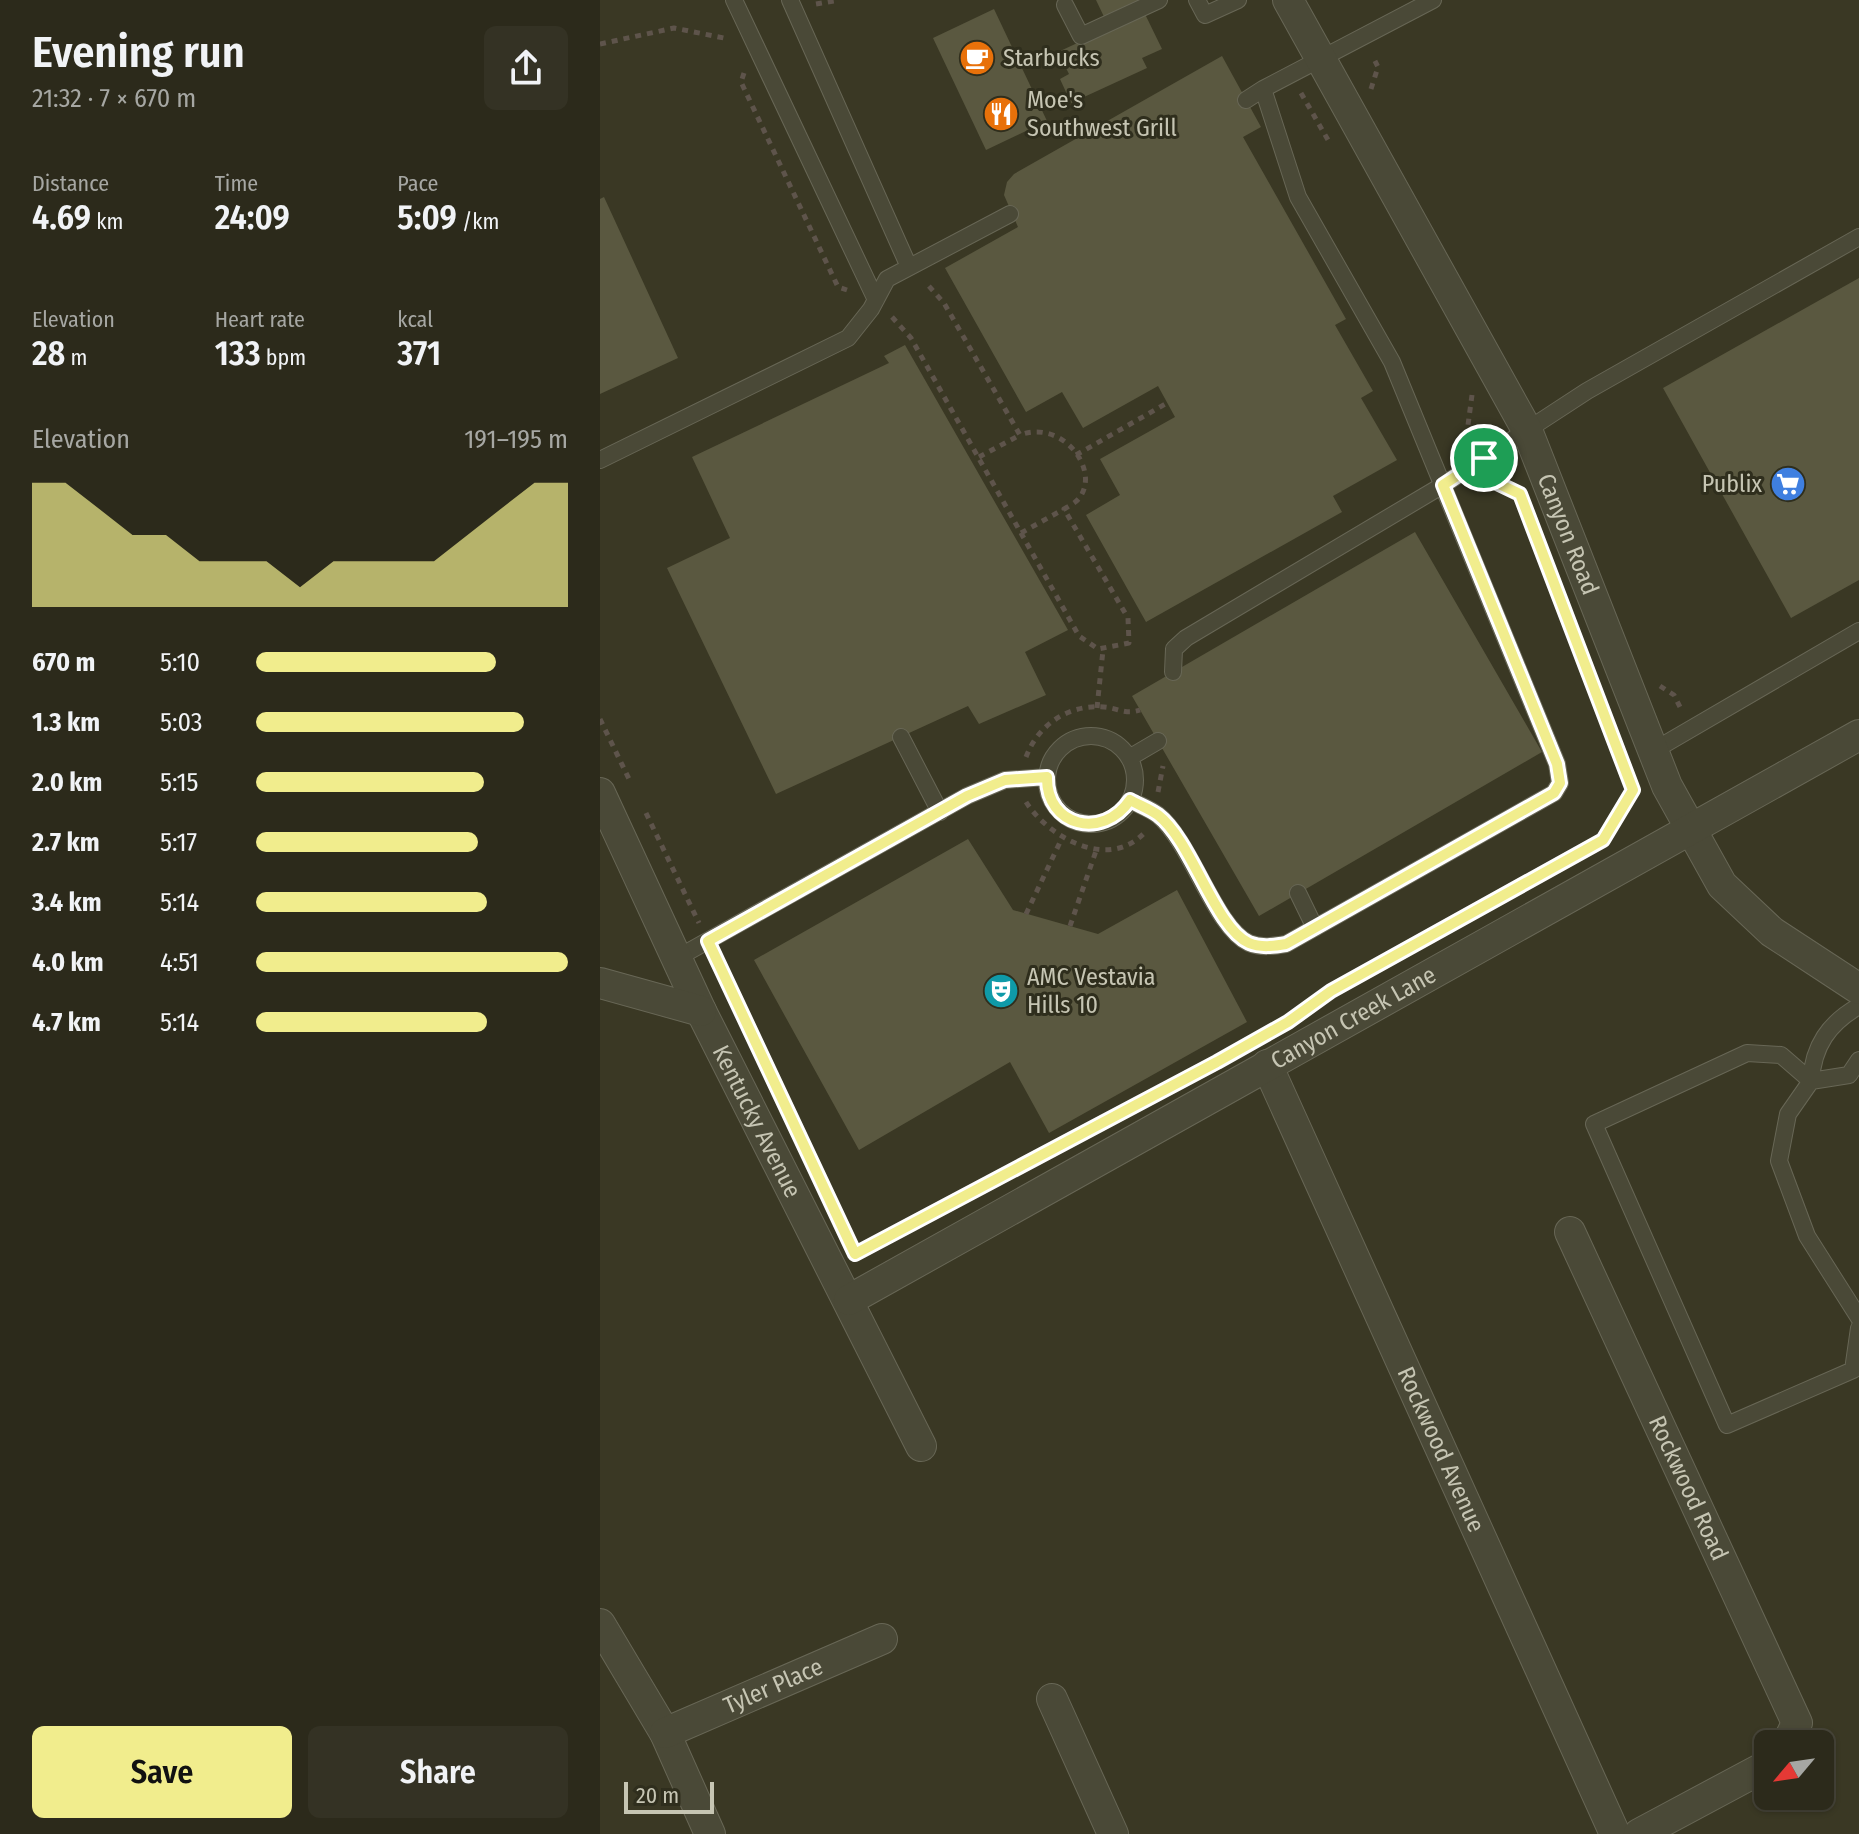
<!DOCTYPE html>
<html lang="en">
<head>
<meta charset="utf-8">
<style>
	body { margin:0; font-family:"Fira Sans Condensed",sans-serif; background:#343224; color:#f1f3f6; height:100vh; display:flex; flex-direction:column; font-size:30px; white-space:nowrap }
	* { box-sizing:border-box; margin:0 }
	p { font-size:26px; color:#a6a7a3 }
	.icon { flex:none; width:44px; height:44px; fill:none; stroke:currentColor; stroke-width:2; stroke-linecap:round; stroke-linejoin:round }
	.map { position:relative; flex:1; overflow:hidden }
	.details { display:flex; flex-direction:column; background:#2c2a1b; width:600px }
	.details>* { flex:none }
	.needle { width:52px; rotate:241deg }
	.buttons { position:absolute; left:1154px; top:1730px; display:grid; gap:16px }
	.buttons a { display:grid; place-items:center; width:80px; height:80px; border-radius:12px; background:#2c2a1b; box-shadow:0 2px 6px #0004,0 0 0 2px #48463a; font-size:40px }
	.scale { position:absolute; left:24px; bottom:20px; width:90px; box-sizing:border-box; padding-left:8px; border:4px solid #c6c5b3; border-top:0; font-size:22px; line-height:28px; white-space:nowrap; color:#c6c5b3; -webkit-text-stroke:6px #2f2e1d; paint-order:stroke }
	.pin { position:absolute; display:grid; place-items:center; width:68px; height:68px; color:#fff; margin:-34px; border:4px solid #fff; border-radius:50%; box-shadow:0 2px 8px #0007 }
	.round { display:grid; place-items:center; flex:none; width:84px; height:84px; border-radius:12px; background:#343224 }
	.overview { display:flex; align-items:center; justify-content:space-between; height:136px; padding:0 32px }
	h1 { font-size:44px; font-weight:600; line-height:60px }
	.stats { display:grid; grid-template-columns:repeat(3,1fr); gap:12px; height:136px; padding:8px 32px }
	.stats div { display:grid; align-content:center }
	.stats b { font-size:34px; font-weight:600 }
	.stats small { font-size:22px; font-weight:400 }
	.stats p { font-size:22px }
	.chart { height:224px; padding:16px 32px }
	.chart p { display:flex; justify-content:space-between }
	.chart svg { width:100%; height:144px; margin-top:8px; fill:#f1ed8d; opacity:.7 }
	.action { display:flex; gap:16px; margin-top:auto; padding:16px 32px }
	.action a { flex:1; height:92px; border-radius:12px; background:#f1ed8d; color:#111; font-size:32px; font-weight:600; line-height:92px; text-align:center }
	.action a+a { background:#343224; color:#f1f3f6 }
	ul { padding:0 32px; list-style:none; font-size:26px }
	li { display:grid; grid-template-columns:128px 96px 1fr; align-items:center; height:60px }
	li i { height:20px; border-radius:10px; background:#f1ed8d }
	main { display:flex; flex:1; min-height:0 }
	.map>svg:first-child { display:block }
	.building { fill:#5a5840 }
	.lines { fill:none; stroke-linecap:round; stroke-linejoin:round }
	.lane-casing { stroke:#686756; stroke-width:18 }
	.street-casing { stroke:#686756; stroke-width:32 }
	.path { stroke:#5e544b; stroke-width:5; stroke-dasharray:6 6; stroke-linecap:butt }
	.lane { stroke:#4a4937; stroke-width:16 }
	.street { stroke:#4a4937; stroke-width:30 }
	.route-casing { stroke:#fff; stroke-width:16 }
	.route { stroke:#f1ed8d; stroke-width:10 }
	.labels { text-anchor:middle; dominant-baseline:central; stroke-width:6; stroke-linejoin:round; paint-order:stroke }
	.poi-label { font-size:24px; fill:#c6c5b3; stroke:#2f2e1d; text-anchor:start }
	.street-label { font-size:24px; fill:#c6c5b3; stroke:#2f2e1d }
</style>
</head>
<body>
<main>
<section class="details">
<div class="overview"><div><h1>Evening run</h1><p>21:32 · 7 × 670 m</p></div><a class="round"><svg class="icon" aria-label="share" viewBox="0 0 24 24"><path d="M12 15V3M7 8l5-5 5 5M5 13v7h14v-7"/></svg></a></div>
<div class="stats">
<div><p>Distance</p><b>4.69<small> km</small></b></div>
<div><p>Time</p><b>24:09</b></div>
<div><p>Pace</p><b>5:09<small> /km</small></b></div>
</div>
<div class="stats">
<div><p>Elevation</p><b>28<small> m</small></b></div>
<div><p>Heart rate</p><b>133<small> bpm</small></b></div>
<div><p>kcal</p><b>371</b></div>
</div>
<div class="chart"><p><span>Elevation</span>191–195 m</p>
<svg viewBox="0 0 160 44" preserveAspectRatio="none"><path d="M0 44V6L10 6L20 14L30 22L40 22L50 30L60 30L70 30L80 38L90 30L100 30L110 30L120 30L130 22L140 14L150 6L160 6V44z"/></svg>
</div>
<ul>
<li><b>670 m</b>5:10<i style="width:77%"></i></li>
<li><b>1.3 km</b>5:03<i style="width:86%"></i></li>
<li><b>2.0 km</b>5:15<i style="width:73%"></i></li>
<li><b>2.7 km</b>5:17<i style="width:71%"></i></li>
<li><b>3.4 km</b>5:14<i style="width:74%"></i></li>
<li><b>4.0 km</b>4:51<i style="width:100%"></i></li>
<li><b>4.7 km</b>5:14<i style="width:74%"></i></li>
</ul>
<div class="action"><a>Save</a><a>Share</a></div>
</section>
<div class="map">
<svg width="1259" height="1834" viewBox="0 0 1259 1834">
	<rect width="100%" height="100%" fill="#3a3824"/>
	<!-- building -->
	<path class="building" d="M496,0H549L506,21Z
		M394,9L447,121L386,150L333,38Z
		M544,12L562,49L542,58L547,68L471,103L460,79L469,74L458,52Z
		M622,56L661,127L643,137L746,319L735,325L773,391L761,398L797,460L733,496L742,512L546,622L486,515L520,495L500,459L575,417L558,386L483,428L462,392L426,412L345,268L418,227L404,195L407,182L414,174Z
		M4,197L78,358L0,394V199Z
		M1259,278V580L1191,618L1063,388Z
		M305,345L468,630L425,652L446,695L379,724L368,706L176,794L67,568L130,538L92,457L289,363L284,356Z
		M815,532L942,752L659,916L532,696Z
		M368,839L413,910L498,934L577,890L647,1022L449,1133L410,1062L259,1150L154,960Z"/>
	<g class="lines">
		<defs>
			<path id="lane" d="M134,0L276,300
				M190,0L309,267
				M597,0L605,15L638,0
				M465,5L481,36L559,0
				M646,100L663,89
				M0,460L248,338L271,309L287,279L410,214
				M573,672L574,649L586,638L843,485L987,391L1259,237
				M447 780a44 44 0 1 1 88 0a44 44 0 1 1-88 0Z
				M301,737L340,812
				M1053,751L1259,631
				M529,758L558,741
				M530,800C539,805 550,809 558,815C591,842 615,928 649,943C661,948 674,946 686,944L954,793L960,783L957,764L792,362L698,197L663,89L833,0
				M698,893L715,928
				M77,958L367,796L405,780L447,777
				M1259,1006C1229,1023 1213,1046 1211,1081L1249,1075L1259,1060
				M1259,1318L1207,1236L1179,1161L1188,1114L1211,1081L1181,1055L1147,1053L994,1124L1127,1425L1253,1370L1259,1328"/>
			<g id="street">
				<path id="s1" d="M688,0L927,430L1067,786L1122,885L1172,932L1259,989"/>
				<path id="s2" d="M0,793L101,1011L321,1446"/>
				<path d="M0,983L101,1011"/>
				<path id="s3" d="M667,1065L1015,1834"/>
				<path id="s4" d="M970,1232L1197,1723L1187,1744"/>
				<path id="s5" d="M249,1300L1259,735"/>
				<path d="M0,1624L65,1733L110,1834"/>
				<path d="M452,1699L513,1834"/>
				<path id="s6" d="M65,1733L282,1639"/>
				<path d="M1039,1834L1168,1765"/>
			</g>
		</defs>
		<!-- lane casing -->
		<use href="#lane" class="lane-casing"/>
		<!-- street casing -->
		<use href="#street" class="street-casing"/>
		<!-- path -->
		<path class="path" d="M216,4L239,0
			M0,44L74,28L129,39
			M144,73L141,82L238,287L247,290
			M771,89L778,67L773,57
			M701,93L728,140
			M292,317L311,338L479,636L498,649L529,643L528,618L464,509C469,506 477,502 480,497C500,469 462,419 420,435L344,303L327,284
			M872,395L868,425L875,439
			M476,455L567,403
			M379,457L420,435
			M894,477L897,483L921,496
			M421,533L464,509
			M1060,686L1074,695L1082,711
			M497,708L503,650
			M0,719L29,779
			M426,757C438,725 468,704 504,707C518,708 525,715 540,710
			M558,792L563,766
			M426,802C449,838 510,872 546,831
			M46,813L99,923
			M426,914L462,838
			M470,926L497,848
			M117,961L163,1061
			M715,1002L1003,840L1033,790L1025,770
			M255,1253L416,1168"/>
		<!-- lane -->
		<use href="#lane" class="lane"/>
		<!-- street -->
		<use href="#street" class="street"/>
	</g>
	<g class="lines">
		<defs>
			<path id="route" d="M884,458L897,483L920,494L1033,790L1003,840L731,991L688,1022L617,1062L255,1254L108,941L367,796L405,780L447,777C446,827 503,840 530,800C539,805 550,809 558,815C592,841 615,928 649,943C661,948 674,946 686,944L954,793L960,783L957,764L843,485Z"/>
		</defs>
		<!-- route casing -->
		<use href="#route" class="route-casing"/>
		<!-- route -->
		<use href="#route" class="route"/>
	</g>
	<!-- icons -->
	<defs>
		<symbol id="cafe-disc" viewBox="-11 -11 22 22"><circle r="9.5" fill="#e8710a" stroke="#2f2e1d"/><path d="M-5.5-4.5H6V0H3Q3 3.5 0 3.5H-2.5Q-5.5 3.5-5.5 0ZM3-3.2v2h1.7v-2ZM-6 4.5H4V6H-6Z" fill="#fff"/></symbol>
		<symbol id="restaurant-disc" viewBox="-11 -11 22 22"><circle r="9.5" fill="#e8710a" stroke="#2f2e1d"/><path d="M-5-6h1v4h1v-4h1v4h1v-4h1v5L-1.5 .5V6h-2V.5L-5-1ZM5-6V6H3V1.5H1.5Q1.5-4 5-6Z" fill="#fff"/></symbol>
		<symbol id="supermarket-disc" viewBox="-11 -11 22 22"><circle r="9.5" fill="#3f7fe0" stroke="#2f2e1d"/><path d="M-6-5.5h2.5l.6 2H6L4.5 2H-2.5L-4.4-4H-6ZM-1.5 3.2a1.3 1.3 0 1 0 .1 0ZM3 3.2a1.3 1.3 0 1 0 .1 0Z" fill="#fff"/></symbol>
		<symbol id="theatre-disc" viewBox="-11 -11 22 22"><circle r="9.5" fill="#0f9aa8" stroke="#2f2e1d"/><path d="M-5-5.5Q0-4 5-5.5V0Q5 5 0 6Q-5 5-5 0ZM-3.3-2.5H-1v1.5H-3.3ZM1-2.5H3.3v1.5H1ZM-2.8 1Q0 5.5 2.8 1Z" fill="#fff"/></symbol>
	</defs>
	<g fill-rule="evenodd">
		<use href="#cafe-disc" x="357" y="38" width="40" height="40"/>
		<use href="#restaurant-disc" x="381" y="94" width="40" height="40"/>
		<use href="#supermarket-disc" x="1168" y="464" width="40" height="40"/>
		<use href="#theatre-disc" x="381" y="971" width="40" height="40"/>
	</g>
	<g class="labels">
		<!-- poi labels -->
		<g class="poi-label">
			<text x="403" y="58">Starbucks</text>
			<text x="427" y="100">Moe's<tspan x="427" dy="28">Southwest Grill</tspan></text>
			<text x="1162" y="484" text-anchor="end">Publix</text>
			<text x="427" y="977">AMC Vestavia<tspan x="427" dy="28">Hills 10</tspan></text>
		</g>
		<!-- street labels -->
		<g class="street-label">
			<text stroke="none"><textPath href="#s1" startOffset="604">Canyon Road</textPath></text>
			<text stroke="none"><textPath href="#s5" startOffset="578">Canyon Creek Lane</textPath></text>
			<text stroke="none"><textPath href="#s2" startOffset="364">Kentucky Avenue</textPath></text>
			<text stroke="none"><textPath href="#s3" startOffset="422">Rockwood Avenue</textPath></text>
			<text stroke="none"><textPath href="#s4" startOffset="282">Rockwood Road</textPath></text>
			<text stroke="none"><textPath href="#s6" startOffset="118">Tyler Place</textPath></text>
		</g>
	</g>
</svg>
<div class="buttons">
<a><svg class="needle" viewBox="-14 -14 28 28"><path d="M0-13l5 13h-10z" fill="#e53935"/><path d="M0 13l5-13h-10z" fill="#a6a7a3"/></svg></a>
</div>
<div class="scale">20 m</div>
<div class="pin" style="left:884px;top:458px;background:#1e9e55"><svg class="icon" aria-label="arrive" viewBox="0 0 24 24"><path d="M6 21V4h12l-3 4 3 4H6"/></svg></div>
</div>
</main>
</body>
</html>
